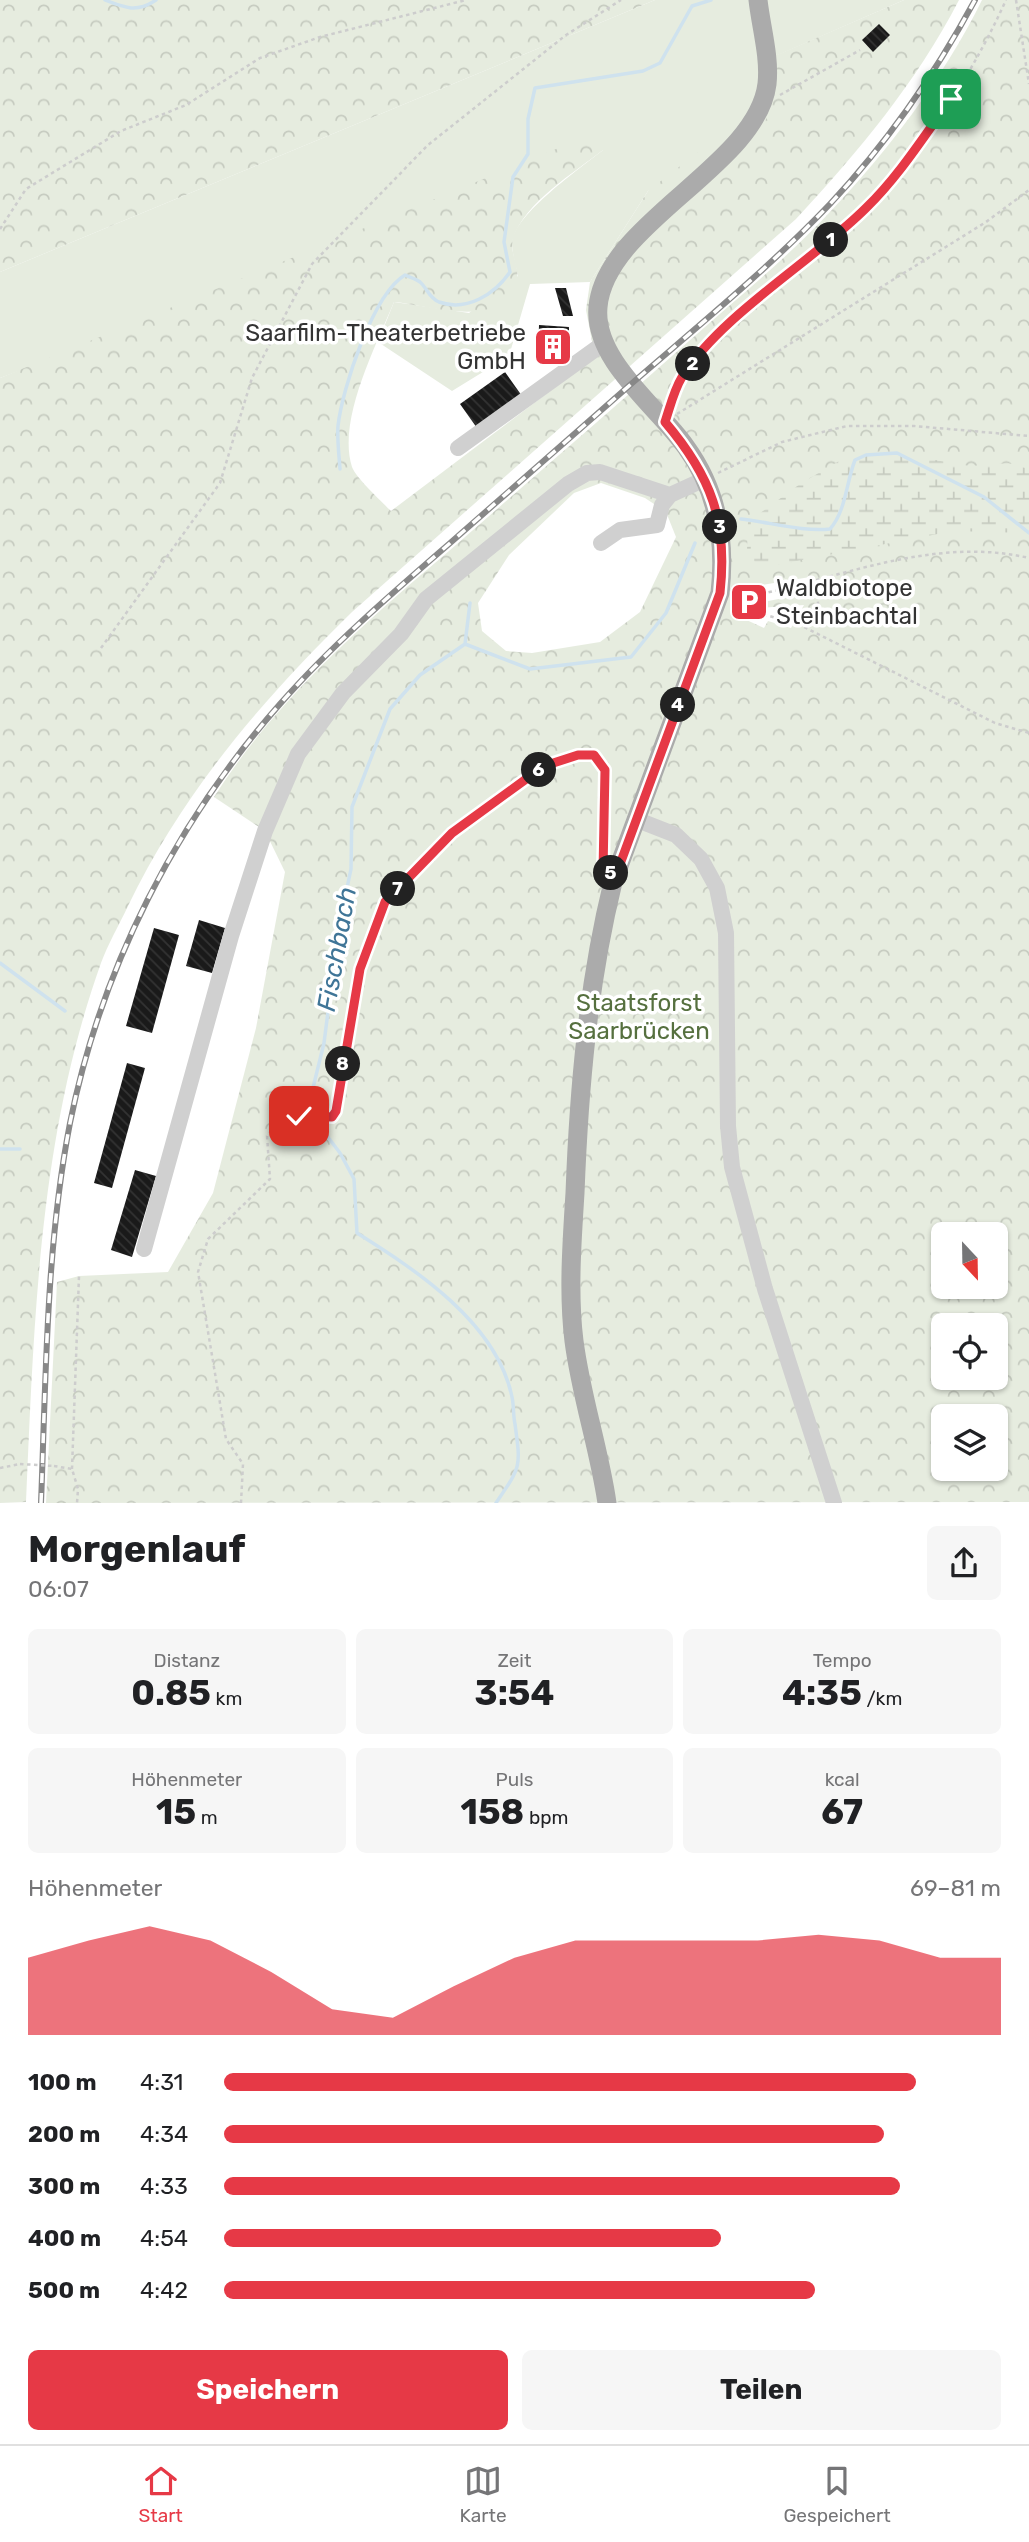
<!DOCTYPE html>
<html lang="de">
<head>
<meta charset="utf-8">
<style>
	body { margin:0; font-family:Rubik,sans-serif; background:#f6f6f6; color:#202124; height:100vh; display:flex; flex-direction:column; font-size:26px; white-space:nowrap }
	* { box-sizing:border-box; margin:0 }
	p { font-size:23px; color:#757577 }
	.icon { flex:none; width:38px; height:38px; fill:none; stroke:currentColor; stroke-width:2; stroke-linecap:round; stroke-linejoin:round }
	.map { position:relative; height:1503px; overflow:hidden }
	.sheet { display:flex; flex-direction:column; background:#fff; flex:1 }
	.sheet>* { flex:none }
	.needle { width:46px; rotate:158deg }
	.tools { position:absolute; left:931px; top:1222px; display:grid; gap:14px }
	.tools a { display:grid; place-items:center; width:77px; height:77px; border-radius:10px; background:#fff; box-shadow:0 2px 5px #0004; font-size:35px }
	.pin { position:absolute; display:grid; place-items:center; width:60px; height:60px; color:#fff; margin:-30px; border-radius:14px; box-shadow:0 4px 10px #0006 }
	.km { position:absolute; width:35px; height:35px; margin:-18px; border-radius:50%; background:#222; color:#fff; font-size:19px; line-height:35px; text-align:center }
	.round { display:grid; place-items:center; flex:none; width:74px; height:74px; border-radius:10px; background:#f6f6f6 }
	.summary { display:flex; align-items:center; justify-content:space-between; height:119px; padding:0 28px }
	h1 { font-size:38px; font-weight:700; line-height:52px }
	.metrics { display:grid; grid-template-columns:repeat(3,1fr); gap:10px; height:119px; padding:7px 28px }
	.metrics div { display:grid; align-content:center; border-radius:10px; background:#f6f6f6; text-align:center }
	.metrics b { font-size:35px; font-weight:700 }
	.metrics small { font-size:19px; font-weight:400 }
	.metrics p { font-size:19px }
	.chart { height:196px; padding:14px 28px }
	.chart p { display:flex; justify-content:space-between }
	.chart svg { width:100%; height:126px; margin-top:7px; fill:#e63946; opacity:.7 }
	.primary-button { display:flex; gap:14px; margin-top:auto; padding:14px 28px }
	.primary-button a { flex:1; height:80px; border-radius:10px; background:#e63946; color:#fff; font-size:28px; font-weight:700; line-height:80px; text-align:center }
	.primary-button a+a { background:#f6f6f6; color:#202124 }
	ul { padding:0 28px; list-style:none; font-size:23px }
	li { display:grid; grid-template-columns:112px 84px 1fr; align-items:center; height:52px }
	li i { height:18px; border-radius:9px; background:#e63946 }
	.menu { display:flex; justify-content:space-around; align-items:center; height:98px; border-top:2px solid #e0e0e0; background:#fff; font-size:19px; color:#757577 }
	.menu a { display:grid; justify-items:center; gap:4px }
	.menu .active { color:#e63946 }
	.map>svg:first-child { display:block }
	.grass { fill:#e6ecdf }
	.forest { fill:url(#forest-crowns); fill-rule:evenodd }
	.wetland { fill:url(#wetland-marsh) }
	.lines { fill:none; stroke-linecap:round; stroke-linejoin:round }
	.stream { stroke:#cfe2ee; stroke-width:3.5 }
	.building { fill:url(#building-back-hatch) }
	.path { stroke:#cdcdcd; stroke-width:2.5; stroke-dasharray:3.5 3.5; stroke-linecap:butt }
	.minor { stroke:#d0d0d0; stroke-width:16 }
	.major { stroke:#ababab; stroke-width:19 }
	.rail-casing { stroke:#888; stroke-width:6 }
	.rail { stroke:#fff; stroke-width:3.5; stroke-dasharray:10; stroke-linecap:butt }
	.path-bridge { stroke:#cdcdcd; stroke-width:2.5; stroke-dasharray:3.5 3.5; stroke-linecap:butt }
	.route-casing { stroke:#fff; stroke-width:14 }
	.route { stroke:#e63946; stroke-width:9 }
	.labels { text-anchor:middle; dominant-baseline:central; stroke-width:7; stroke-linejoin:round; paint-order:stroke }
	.poi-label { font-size:24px; fill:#333; stroke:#fff; text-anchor:end }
	.park-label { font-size:24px; fill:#56703f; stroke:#fff }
	.water-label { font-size:26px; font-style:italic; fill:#3f7597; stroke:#fff }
</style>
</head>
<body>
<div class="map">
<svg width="1029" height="1503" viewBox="0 0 1029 1503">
	<defs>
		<pattern id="forest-crowns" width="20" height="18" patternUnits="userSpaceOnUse" patternTransform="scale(1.75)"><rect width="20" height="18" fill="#e6ecdf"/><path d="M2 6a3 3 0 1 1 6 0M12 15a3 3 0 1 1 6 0" fill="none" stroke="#c6cbc0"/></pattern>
		<pattern id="wetland-marsh" width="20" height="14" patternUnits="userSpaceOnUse" patternTransform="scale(1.75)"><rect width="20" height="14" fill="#e6ecdf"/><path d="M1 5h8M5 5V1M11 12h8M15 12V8" fill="none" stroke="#c6cbc0"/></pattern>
		<pattern id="building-back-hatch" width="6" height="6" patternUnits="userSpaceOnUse" patternTransform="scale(1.75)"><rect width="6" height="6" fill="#1a1a1a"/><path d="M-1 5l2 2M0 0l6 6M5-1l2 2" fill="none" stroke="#333"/></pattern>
	</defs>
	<rect width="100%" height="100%" fill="#fff"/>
	<!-- grass -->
	<path class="grass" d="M655,0H904L778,55L776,100L759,134L730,161L648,191L590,282L530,284L509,356L452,391L378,342L394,302L469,313L518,276C516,266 512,253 512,243C513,215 582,167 603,150L0,378V272Z"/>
	<!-- forest -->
	<path class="forest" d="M0,0H655L0,272Z
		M904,0H959C916,83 859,151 796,219L352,612C262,700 183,792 128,906C119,925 108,944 101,963C39,1136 34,1321 26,1502L0,1503V378L595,133L603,150C575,172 524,203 513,239C509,251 520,267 517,280C504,332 429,305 394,302C376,346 337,420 352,467C356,478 381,501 391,511L595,357L586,310L590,282L648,191L702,149L730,161C772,121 775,112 777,55Z
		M982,0H1029V1502L46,1503L57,1282L79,1276L168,1272L213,1193L256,1028L285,872L265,831L214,797C275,701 363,624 449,551C529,481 609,412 689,341C736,299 786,259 829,213C888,151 944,77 982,0ZM601,483L645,498L666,512L676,537L640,612L600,642L532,653L506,651L482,631L478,603L509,555L574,493ZM810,577L814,592L753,604L759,608L804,605L791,628L768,621L764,628L740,617L734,609L738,589ZM943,1234H996V1286H943ZM943,1325H996V1377H943ZM943,1416H996V1468H943Z"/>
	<!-- wetland -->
	<path class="wetland" d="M882,451L970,466L1008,463L1029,469V533L953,531L776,565L756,564L747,550L748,522L800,484L839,461Z"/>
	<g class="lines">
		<!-- stream -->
		<path class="stream" d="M105,0C125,8 137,13 156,0
			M340,469C339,455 337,439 338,426C342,389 373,294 405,275C409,277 416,279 420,282C427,288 429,298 439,302C467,312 495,294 510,272L504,242L513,177L528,154V119L535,88L643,71L660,63L692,6L711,0
			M741,519C769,522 803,532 830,529C846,511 846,483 855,460L866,455L897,453L984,497L1029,533
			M470,603L465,644L420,675L390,709L352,807L351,869L339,926L324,1043L311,1096L321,1128L340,1153L354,1179L357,1233C416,1270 497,1323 512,1397C514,1406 513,1415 515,1424C521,1468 521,1466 496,1503
			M465,644L530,669L631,657L666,613L695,543
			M0,963L65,1011
			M0,1149H20"/>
	</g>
	<!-- building -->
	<path class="building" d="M879,24L890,35L873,52L862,40Z
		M555,288H566L573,316H563Z
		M539,325L569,327V353L538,355Z
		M505,372L522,396L477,428L460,404Z
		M199,920L225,928L212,973L186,966Z
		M154,928L179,935L152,1033L126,1026Z
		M127,1063L145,1068L112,1188L94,1183Z
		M135,1170L156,1176L132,1257L111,1250Z"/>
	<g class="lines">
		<!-- path -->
		<path class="path" d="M1016,0L1029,84
			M780,95L860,50
			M0,229L26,189L121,131L186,105L260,58L320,37L466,0
			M671,405C700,321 808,270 868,207C924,148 972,75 1006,0
			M677,414L986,222L1029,190
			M718,473L782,442L847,426H914L1029,436
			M734,595L752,596C843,577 935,536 1029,558
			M732,600L748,610L798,624L818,604L817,581
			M798,624L995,723L1029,733
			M101,648L220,483L252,378L312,264L428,145L566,35L621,0
			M54,1466L72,1469L78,1489L77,1503
			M0,1468L20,1464
			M72,1469L79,1276
			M241,1503L243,1464L226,1439L198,1272L208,1239L270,1179L267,1136C287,1111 302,1116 332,1117L336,1111L360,969L385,902L452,833L544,766L578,755H594L605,770L603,863"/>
		<!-- minor -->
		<path class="minor" d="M458,448L604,343
			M601,543L620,530L657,525L662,505L670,495
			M635,819L676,835L701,859L717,888L726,933L728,1126L732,1167L765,1289L834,1503
			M144,1249L231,936L265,831L298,754L343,693L401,634L426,599L568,484L587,473L600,472L670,495L705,479"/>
		<!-- major -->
		<path class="major" d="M607,1503C599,1448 581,1396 574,1341C568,1293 572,1241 575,1193C579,1088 588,984 613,882L720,593C726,540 718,491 686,447C658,407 593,360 598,307C605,223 757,166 767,84C770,57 761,27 758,0"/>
		<defs>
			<path id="rail" d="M41,1503C46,1376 46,1247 70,1123C101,968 176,822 280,704C331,646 390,595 449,544C509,491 570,438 630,385C698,326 768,269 830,204C887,143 935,74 975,0"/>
		</defs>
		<!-- rail casing -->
		<use href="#rail" class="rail-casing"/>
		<!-- rail -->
		<use href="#rail" class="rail"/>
		<!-- path-bridge -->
		<path class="path-bridge" d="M20,1464L54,1466"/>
	</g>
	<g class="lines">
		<defs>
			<path id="route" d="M299,1116L332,1117L336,1111L360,969L385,902L452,833L544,766L578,755H594L605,770L603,871L616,875L720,593C728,521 711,476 665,422C670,407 674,390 682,377C722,314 812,262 866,208C899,176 924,136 951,99"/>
		</defs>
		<!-- route casing -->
		<use href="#route" class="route-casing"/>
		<!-- route -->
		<use href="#route" class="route"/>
	</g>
	<!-- icons -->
	<defs>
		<symbol id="building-square" viewBox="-11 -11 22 22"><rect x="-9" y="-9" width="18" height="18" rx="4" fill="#e63946" stroke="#fff"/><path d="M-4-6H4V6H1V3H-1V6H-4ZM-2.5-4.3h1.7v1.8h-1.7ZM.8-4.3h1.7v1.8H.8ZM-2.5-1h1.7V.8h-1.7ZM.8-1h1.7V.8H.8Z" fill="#fff"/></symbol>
		<symbol id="parking-square" viewBox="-11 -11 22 22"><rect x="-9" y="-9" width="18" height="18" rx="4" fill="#e63946" stroke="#fff"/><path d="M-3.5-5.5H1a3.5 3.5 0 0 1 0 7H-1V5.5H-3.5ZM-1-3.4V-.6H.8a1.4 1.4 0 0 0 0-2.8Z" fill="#fff"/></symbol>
	</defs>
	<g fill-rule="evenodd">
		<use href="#building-square" x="531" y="325" width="44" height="44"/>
		<use href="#parking-square" x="727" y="580" width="44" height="44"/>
	</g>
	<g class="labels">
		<!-- poi labels -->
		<g class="poi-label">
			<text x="526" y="333">Saarfilm-Theaterbetriebe<tspan x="526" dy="28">GmbH</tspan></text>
			<text x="776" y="588" text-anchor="start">Waldbiotope<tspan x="776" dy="28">Steinbachtal</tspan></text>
		</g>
		<!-- park labels -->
		<g class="park-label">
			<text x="639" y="1003">Staatsforst<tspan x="639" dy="28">Saarbrücken</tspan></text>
		</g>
		<!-- water labels -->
		<g class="water-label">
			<text transform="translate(337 949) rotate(-80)">Fischbach</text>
		</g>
	</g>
</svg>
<div class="tools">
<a><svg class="needle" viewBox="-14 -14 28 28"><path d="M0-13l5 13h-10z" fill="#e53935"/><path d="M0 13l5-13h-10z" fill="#757577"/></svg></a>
<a><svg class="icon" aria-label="locate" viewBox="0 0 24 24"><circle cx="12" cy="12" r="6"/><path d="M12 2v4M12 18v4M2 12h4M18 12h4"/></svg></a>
<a><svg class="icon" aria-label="layers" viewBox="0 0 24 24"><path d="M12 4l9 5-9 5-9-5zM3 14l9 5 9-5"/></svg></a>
</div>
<div class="pin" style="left:951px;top:99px;background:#1e9e55"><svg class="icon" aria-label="arrive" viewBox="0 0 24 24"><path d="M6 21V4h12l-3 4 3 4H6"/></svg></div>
<div class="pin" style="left:299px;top:1116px;background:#d93025"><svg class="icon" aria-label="check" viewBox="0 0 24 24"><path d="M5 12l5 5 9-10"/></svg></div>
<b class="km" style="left:831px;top:240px">1</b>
<b class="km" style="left:693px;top:364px">2</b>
<b class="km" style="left:720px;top:527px">3</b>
<b class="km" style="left:678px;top:705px">4</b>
<b class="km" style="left:611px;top:873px">5</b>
<b class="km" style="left:539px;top:770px">6</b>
<b class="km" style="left:398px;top:889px">7</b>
<b class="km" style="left:343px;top:1064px">8</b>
</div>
<section class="sheet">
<div class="summary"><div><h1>Morgenlauf</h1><p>06:07</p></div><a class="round"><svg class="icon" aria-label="share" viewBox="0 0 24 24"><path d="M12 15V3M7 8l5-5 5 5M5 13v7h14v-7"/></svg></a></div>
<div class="metrics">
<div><p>Distanz</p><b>0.85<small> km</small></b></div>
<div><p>Zeit</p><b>3:54</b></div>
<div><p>Tempo</p><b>4:35<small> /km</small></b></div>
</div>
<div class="metrics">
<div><p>Höhenmeter</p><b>15<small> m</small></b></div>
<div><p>Puls</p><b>158<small> bpm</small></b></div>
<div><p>kcal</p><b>67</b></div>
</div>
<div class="chart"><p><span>Höhenmeter</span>69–81 m</p>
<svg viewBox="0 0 160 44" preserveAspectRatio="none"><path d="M0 44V17L10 11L20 6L30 11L40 22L50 35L60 38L70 27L80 17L90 11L100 11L110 11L120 11L130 9L140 11L150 17L160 17V44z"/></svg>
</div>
<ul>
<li><b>100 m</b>4:31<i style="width:89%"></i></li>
<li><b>200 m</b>4:34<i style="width:85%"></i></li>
<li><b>300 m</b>4:33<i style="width:87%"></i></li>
<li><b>400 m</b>4:54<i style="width:64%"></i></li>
<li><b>500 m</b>4:42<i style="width:76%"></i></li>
</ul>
<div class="primary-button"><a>Speichern</a><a>Teilen</a></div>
</section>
<nav class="menu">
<a class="active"><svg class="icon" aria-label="home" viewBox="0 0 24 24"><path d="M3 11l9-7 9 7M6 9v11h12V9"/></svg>Start</a>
<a><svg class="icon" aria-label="map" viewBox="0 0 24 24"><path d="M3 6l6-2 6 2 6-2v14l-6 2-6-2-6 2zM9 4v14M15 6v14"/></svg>Karte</a>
<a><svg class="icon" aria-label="saved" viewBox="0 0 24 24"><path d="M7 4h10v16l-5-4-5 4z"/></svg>Gespeichert</a>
</nav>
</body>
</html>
